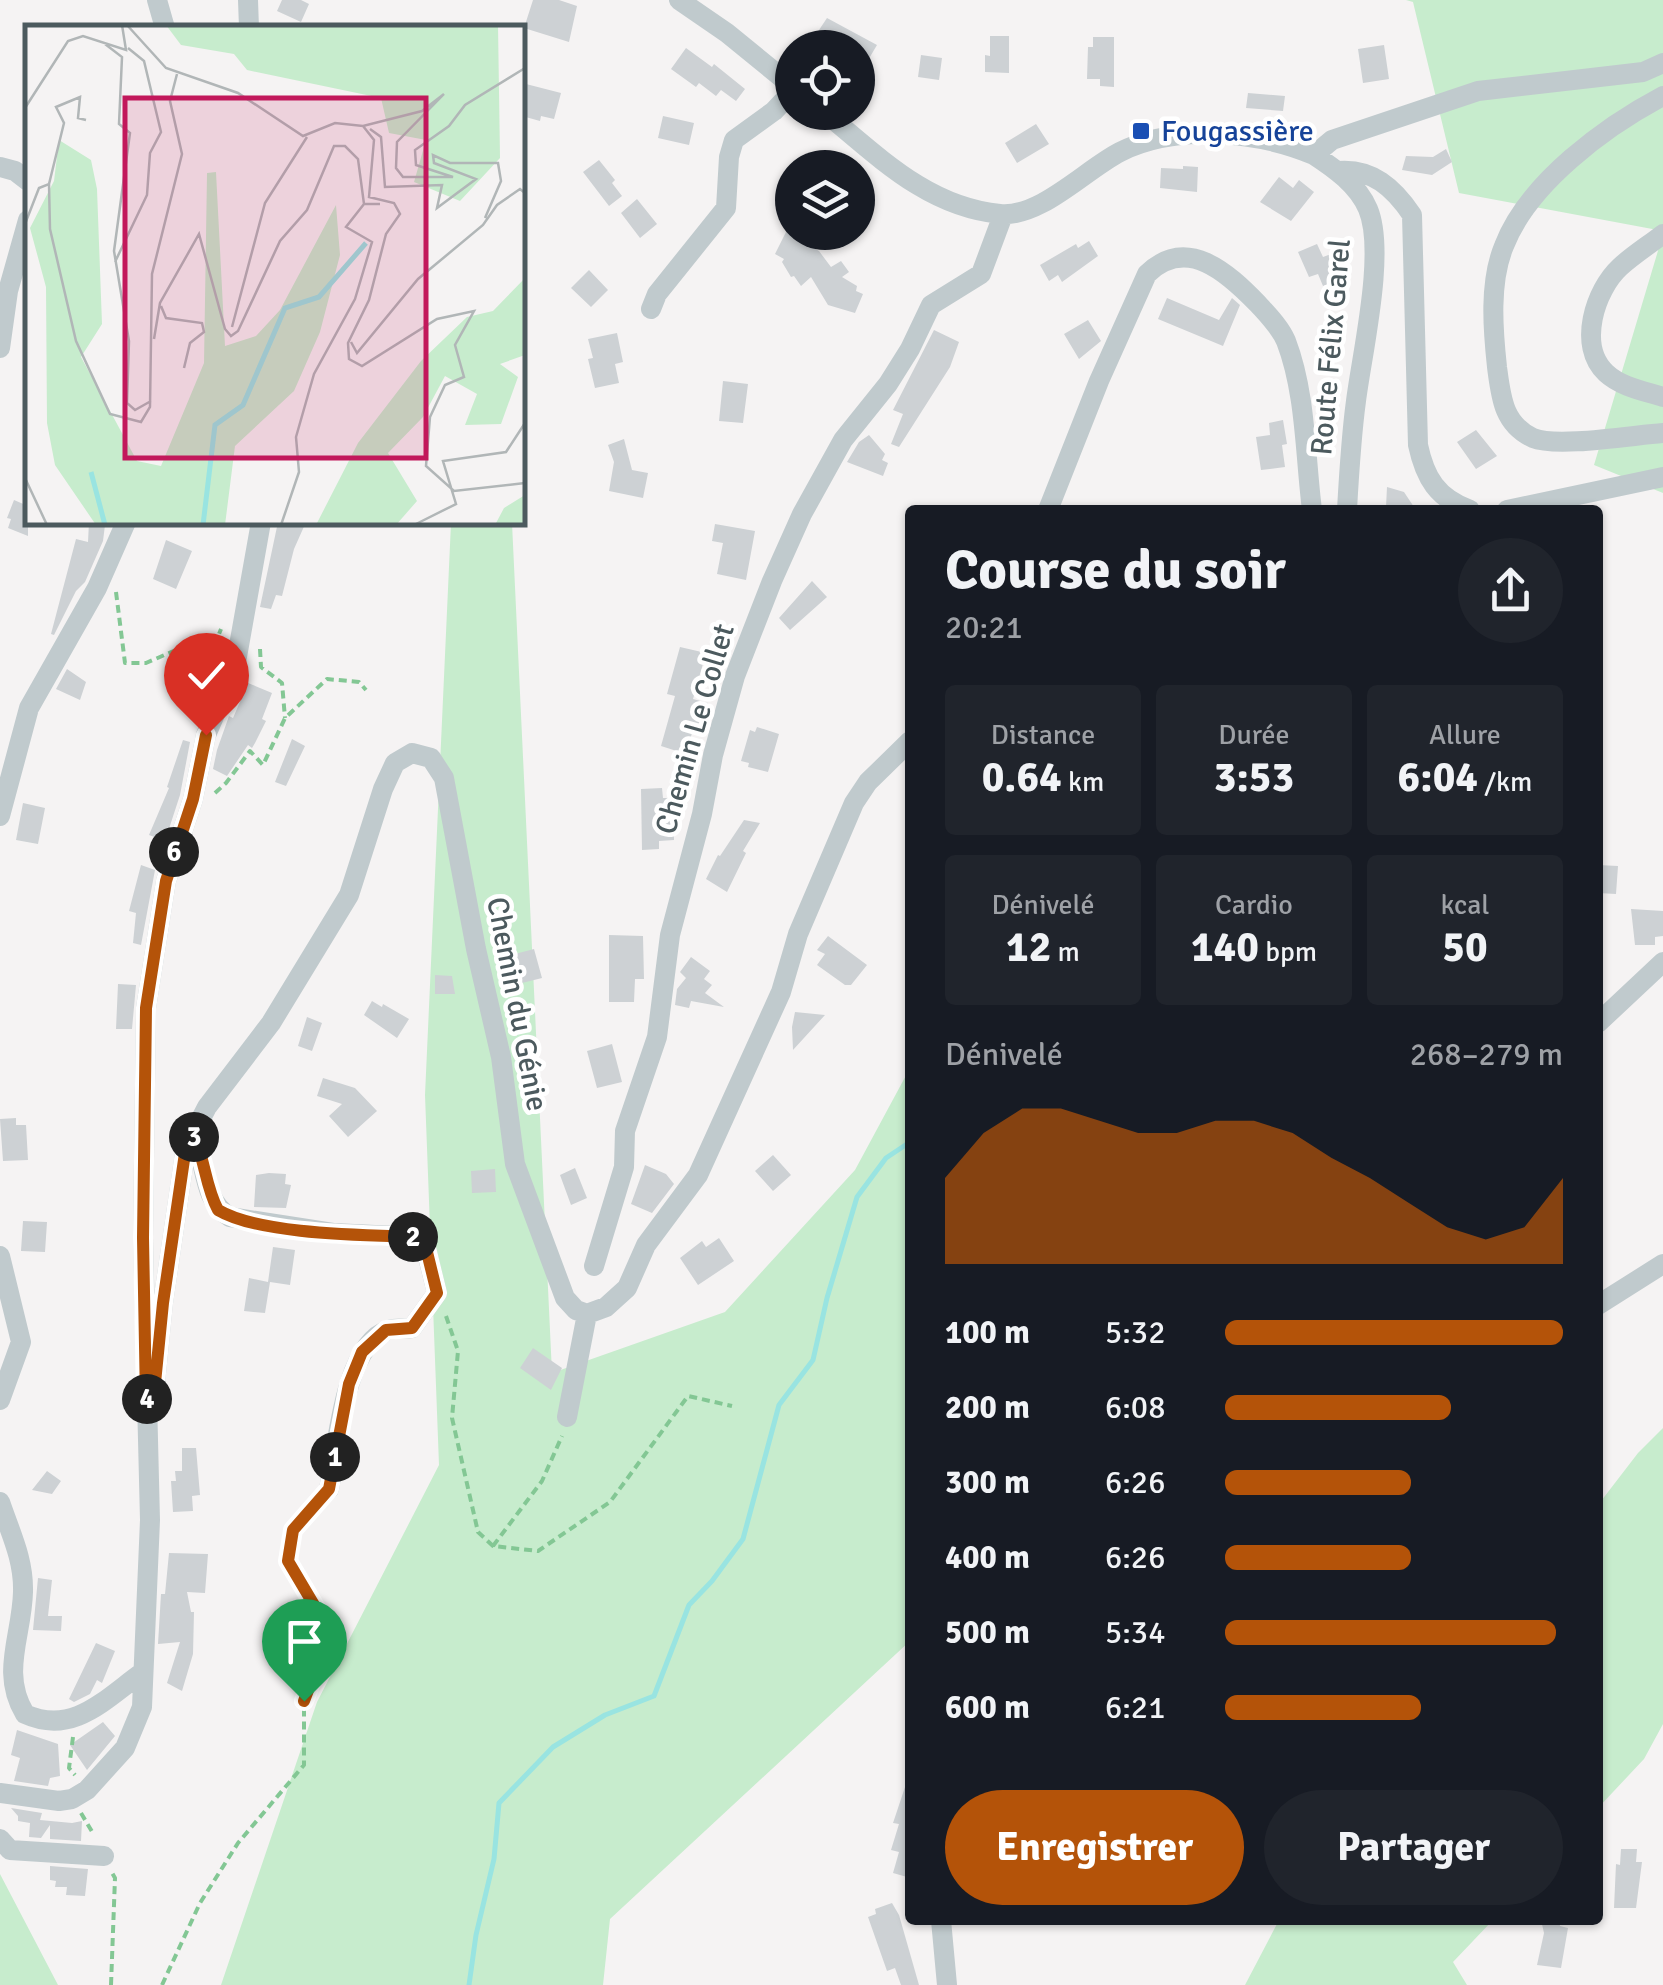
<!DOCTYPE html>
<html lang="fr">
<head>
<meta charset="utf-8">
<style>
	body { margin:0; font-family:Signika,sans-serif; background:#20242c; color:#f1f3f6; height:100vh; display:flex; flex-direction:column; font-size:38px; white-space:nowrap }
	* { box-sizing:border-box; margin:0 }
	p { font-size:32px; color:#9ea1a6 }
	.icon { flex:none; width:55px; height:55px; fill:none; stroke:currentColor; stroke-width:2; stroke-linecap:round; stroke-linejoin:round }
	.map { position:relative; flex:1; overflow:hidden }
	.sheet { position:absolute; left:905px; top:505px; width:698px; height:1420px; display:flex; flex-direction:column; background:#171b24; border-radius:10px; box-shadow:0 2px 8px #0004 }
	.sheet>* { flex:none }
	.buttons { position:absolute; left:775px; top:30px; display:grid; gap:20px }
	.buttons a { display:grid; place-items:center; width:100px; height:100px; border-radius:50%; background:#171b24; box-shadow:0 2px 8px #0004; font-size:50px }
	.pin { position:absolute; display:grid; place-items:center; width:85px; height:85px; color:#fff; margin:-102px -42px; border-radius:50% 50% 50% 0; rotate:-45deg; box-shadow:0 0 10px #0007 }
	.pin .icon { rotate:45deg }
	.km { position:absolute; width:50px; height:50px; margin:-25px; border-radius:50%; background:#222; color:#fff; font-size:28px; line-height:50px; text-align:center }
	.round { display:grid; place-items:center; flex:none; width:105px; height:105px; border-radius:52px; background:#20242c }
	.head { display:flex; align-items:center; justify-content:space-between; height:170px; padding:0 40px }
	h1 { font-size:55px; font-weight:700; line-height:75px }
	.stats { display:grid; grid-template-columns:repeat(3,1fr); gap:15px; height:170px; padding:10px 40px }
	.stats div { display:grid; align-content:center; border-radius:10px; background:#20242c; text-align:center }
	.stats b { font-size:42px; font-weight:700 }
	.stats small { font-size:28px; font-weight:400 }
	.stats p { font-size:28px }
	.chart { height:280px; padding:20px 40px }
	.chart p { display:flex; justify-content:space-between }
	.chart svg { width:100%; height:180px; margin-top:10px; fill:#b45309; opacity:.7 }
	.button { display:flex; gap:20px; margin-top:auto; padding:20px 40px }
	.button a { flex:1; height:115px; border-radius:60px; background:#b45309; color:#fff; font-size:40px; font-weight:700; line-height:115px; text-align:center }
	.button a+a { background:#20242c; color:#f1f3f6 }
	ul { padding:0 40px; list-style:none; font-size:32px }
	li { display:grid; grid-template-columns:160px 120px 1fr; align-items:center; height:75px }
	li i { height:25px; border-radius:12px; background:#b45309 }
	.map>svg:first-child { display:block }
	.green { fill:#c7eccd }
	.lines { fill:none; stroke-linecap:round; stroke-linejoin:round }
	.stream { stroke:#99e4e1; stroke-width:5 }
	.building { fill:#cdd1d4 }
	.path { stroke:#83c794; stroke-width:4; stroke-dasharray:8 5; stroke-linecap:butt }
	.minor { stroke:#c0cacd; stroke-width:20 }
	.route-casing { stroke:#fff; stroke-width:20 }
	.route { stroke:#b45309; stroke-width:12 }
	.transit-dot { fill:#1a4fb4; stroke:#fff; stroke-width:4 }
	.labels { text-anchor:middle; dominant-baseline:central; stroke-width:9; stroke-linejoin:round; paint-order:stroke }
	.transit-label { font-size:30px; fill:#164399; stroke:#fff; text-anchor:start }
	.street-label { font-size:30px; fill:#4c5a5e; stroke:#fff }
	.inset-river { fill:none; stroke:#99e4e1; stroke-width:5 }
	.inset-road { fill:none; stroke:#b1b6b7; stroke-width:2.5 }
	.view { fill:#c2185b; fill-opacity:0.15; stroke:#c2185b; stroke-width:5 }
	.inset-edge { fill:none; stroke:#4c5a5e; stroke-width:5 }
</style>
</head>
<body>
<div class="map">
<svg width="1663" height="1985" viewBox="0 0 1663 1985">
	<rect width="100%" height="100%" fill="#f5f3f3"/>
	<!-- green -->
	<path class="green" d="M1406,0H1663V231L1459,193L1413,2Z
		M1663,234V493L1594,465Z
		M451,523H512L552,1373L725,1312L855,1170L910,1068V1641L610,1919L603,1985H221L317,1702L439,1465L425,1095Z
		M1663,1428V1724L1644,1759L1598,1808V1505L1638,1453Z
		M0,1874L58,1985H0Z
		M1279,1920H1493L1453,1962L1467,1985H1245Z"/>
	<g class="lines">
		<!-- stream -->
		<path class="stream" d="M469,1985L476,1935L494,1859L499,1803L553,1747L605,1715L654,1696L689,1605L712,1581L743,1539L779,1405L813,1360L827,1298L857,1197L886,1158L910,1142"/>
	</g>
	<!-- building -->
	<path class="building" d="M282,0H301L309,4L301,22L277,11Z
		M533,0H559L577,6L569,42L524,28Z
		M827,18L877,45L858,77V48H807Z
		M990,36H1009V73L985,72V55L990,56Z
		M1093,37H1114V87L1100,86V79H1087L1088,47H1093Z
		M1384,45L1389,79L1363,83L1358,49Z
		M686,48L712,67L714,64L745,89L736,101L721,90L716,96L699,83L696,87L671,69Z
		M921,55L942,58L939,80L918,77Z
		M526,84L561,93L554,119L541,116L540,121L522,116Z
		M1248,93L1285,96L1283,111L1246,108Z
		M663,116L694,123L689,145L658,138Z
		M1036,124L1049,144L1017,163L1005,143Z
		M1446,149L1452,162L1432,175L1402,170L1406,156L1433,157Z
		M599,160L615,180L612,183L622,196L609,206L583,172Z
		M1183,166L1198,167L1197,192L1160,188L1161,168L1183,169Z
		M1279,177L1293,188L1299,180L1314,192L1291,221L1260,202Z
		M637,199L657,224L640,238L621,213Z
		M786,232L819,251L831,267L841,261L849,272L842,277L857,286L856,291L863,294L855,313L828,305L811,277L801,286L794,276L791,277L782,262L784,259L775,254Z
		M1089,241L1098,256L1062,282L1058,275L1049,281L1040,265L1076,244L1078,248Z
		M1317,244L1323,257L1331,254L1342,278L1323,286L1318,274L1309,277L1298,252Z
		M589,270L608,290L591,307L571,288Z
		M1167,298L1219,320L1232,298L1240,305L1223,346L1158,319Z
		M1088,320L1101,341L1079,359L1064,334Z
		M934,330L959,342L950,367L899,447L891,444L903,414L893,410Z
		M617,333L623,362L615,364L619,383L595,388L588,359L593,358L588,339Z
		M723,381L748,384L743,423L719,421Z
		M1283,420L1287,444L1282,445L1285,467L1261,470L1256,437L1270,435L1269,423Z
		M1476,430L1497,456L1476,469L1457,442Z
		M869,435L885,454L882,460L888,463L883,476L847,462L859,442Z
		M624,439L632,470L648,473L643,498L609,491L614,462L608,445Z
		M1387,487L1404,492L1416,510L1386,507Z
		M14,500L28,506V536L8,528L11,519L7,518Z
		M89,522L105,525L103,541L85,582L76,591L54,635L51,634L76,539L88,542Z
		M278,522H306L294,549L282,596L276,595L271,609L260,607Z
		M715,524L755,531L746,580L717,574L723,543L712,541Z
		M166,540L192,551L176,589L153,579Z
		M812,581L827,597L790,630L779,618Z
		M680,647L706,653L693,699L708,703L696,733H692L686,754L661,746L675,696L667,694Z
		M67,669L86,682L80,700L56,689Z
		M248,683L272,693L262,719L266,721L255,743L252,748L248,745L227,776L213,769L217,750L229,716L233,718Z
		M757,727L779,734L768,772L748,767L749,763L741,761L750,730L755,732Z
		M292,739L305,746L286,786L275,782Z
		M183,740L190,742L180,795L165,841L149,835L169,788L167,787Z
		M662,788L663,798H673L674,840L659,841V849L642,850L641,789Z
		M23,803L45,808L38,844L16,840Z
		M744,820L760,823L743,851L746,853L727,892L706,879L718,855L720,856Z
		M141,865L155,870L141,945L133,943L136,913L129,911Z
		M1598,865L1618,866L1616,894L1598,893Z
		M1631,909L1663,911V936L1655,937V945H1635Z
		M609,935L643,936L644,979H635L634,1002H609Z
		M828,936L867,965L851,985H845L817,965L825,954L817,950Z
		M534,949L542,978L518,984L511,955Z
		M691,957L710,971L704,979L712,985L705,993L724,1007L691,1001L689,1008L675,1005L677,989L686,978L680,972Z
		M435,975L452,976L455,994H435Z
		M118,984L136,985L132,1029H116Z
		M372,1001L382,1007L383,1004L409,1019L397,1038L364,1015Z
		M795,1012L825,1015L793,1050L792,1027Z
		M307,1017L322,1023L312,1051L298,1046Z
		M612,1044L622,1082L597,1088L587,1051Z
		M323,1078L355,1088L377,1111L348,1137L329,1116L342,1104L317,1096Z
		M16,1118V1125H26L28,1160L3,1161L0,1119Z
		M773,1155L791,1175L773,1191L755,1171Z
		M645,1165L666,1174L674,1184L652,1213L631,1204Z
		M575,1168L587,1198L571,1205L560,1175Z
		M495,1169L496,1192L472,1193L471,1171Z
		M269,1173L286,1174L285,1184L291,1185L286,1208L254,1207L256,1175Z
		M23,1221L47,1222L45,1252L21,1251Z
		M719,1238L734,1261L698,1285L680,1258L702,1241L706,1247Z
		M273,1247L295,1250L290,1285L270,1282L265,1313L244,1311L249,1278L268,1282Z
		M533,1348L562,1368L551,1390L520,1368Z
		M182,1448H196L200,1495L192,1496L193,1511L173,1512L171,1481H176L175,1471H182Z
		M47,1471L61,1481L52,1494L32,1490Z
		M169,1553L208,1554L205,1593L187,1592L191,1612H194L193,1654L182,1691L167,1683L180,1642L158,1644L161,1594H165Z
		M38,1578L52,1580L48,1616H62L61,1631L33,1630Z
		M96,1643L115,1651L102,1683L97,1680L90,1694L74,1702L69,1699Z
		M103,1722L115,1736L87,1770L70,1745Z
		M17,1730L58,1744L60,1776L50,1778L48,1786L14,1781L20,1758L11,1755Z
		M907,1781H910V1866L907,1877L893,1873L899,1852L891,1850L899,1824L893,1823Z
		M11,1808L42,1813L40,1820L72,1823L82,1821L81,1841L50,1839V1825L41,1838L29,1837L30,1823L18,1821V1816Z
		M1621,1849H1637L1636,1862H1642L1636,1908H1614L1616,1864L1620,1865Z
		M50,1866L88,1869L85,1896L66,1895L67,1887H55L56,1881L50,1880Z
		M892,1903L899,1915L919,1985H901L895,1968L887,1971L868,1917L876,1914L875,1909Z
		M1541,1920H1559L1560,1926L1568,1928L1561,1968L1537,1965L1544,1933Z"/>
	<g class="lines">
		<!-- path -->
		<path class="path" d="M116,592L125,663H146L183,647L207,664L221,629
			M260,649L261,667L282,683L285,718
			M215,793L226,783L250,751L263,765L285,718L327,679L359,682L366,690
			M446,1316L458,1351L452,1418L478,1532L493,1546L538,1551L610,1502L688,1396L732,1406
			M493,1546L542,1481L562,1436
			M73,1737L69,1768L75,1775
			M81,1813L94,1835
			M111,1985L115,1878L111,1871
			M162,1985L200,1903L238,1843L304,1765V1701L330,1632L287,1561L293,1530L316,1504"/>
		<!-- minor -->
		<path class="minor" d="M157,0L165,28
			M248,0L249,28
			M679,0L727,33L792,86
			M1663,96C1606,126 1528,183 1504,246C1489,282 1493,330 1497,367C1501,397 1503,424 1533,438C1557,448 1634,435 1663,433
			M824,112C878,156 927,207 1000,214C1040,218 1085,170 1120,152C1176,124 1257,131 1314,155L1332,140L1478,91L1643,72L1663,63
			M1314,155C1334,168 1358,185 1368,209C1386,252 1362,353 1356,401C1351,438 1349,474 1347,510
			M0,167L15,171L28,181
			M1338,171C1372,168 1394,188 1412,215L1418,445C1425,478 1437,498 1470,510
			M1663,234C1649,245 1633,255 1620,267C1595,290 1577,346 1606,373C1621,387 1644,391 1663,397
			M651,309L657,294L726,208L729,157L734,140L774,111L792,92
			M0,348L8,291L28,220
			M1048,510L1099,381L1147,274C1187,235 1228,273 1258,304C1268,315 1280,327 1286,341C1306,393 1305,455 1312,510
			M1507,510L1663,477
			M0,816L29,708L97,588L126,522
			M1598,1023L1663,962
			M193,1134C207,1161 201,1200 230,1217L333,1233L417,1237L425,1245L437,1293L412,1328C405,1329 395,1328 388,1330C344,1344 337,1449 329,1489
			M0,1256L21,1342L0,1400
			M594,1266L624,1167L625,1131L657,1037L670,935L702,814L713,755L735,676L772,581L802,514L843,440L888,384L910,349L931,305L981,274L1003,215
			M1598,1305L1663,1264
			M146,1400L154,1393L163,1303L185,1153L193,1134L207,1107L271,1023L349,895L383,789L395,763L412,753L431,758L444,778L476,949L501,1057L515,1164L565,1298L576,1310L587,1314L606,1307L627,1288L646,1245L698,1175L781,992L798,934L854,803L868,782L910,741
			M567,1417L587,1314
			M0,1502C10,1532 24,1559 23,1592C22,1636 0,1673 25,1714C73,1736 105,1699 143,1672
			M0,1793L59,1801L72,1799L87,1790L125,1748L142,1707L150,1520L143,1238L146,1008L166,881L193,799L206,735L235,668L261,522
			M0,1839L10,1850L104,1856
			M941,1920L947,1985"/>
	</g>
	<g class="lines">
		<defs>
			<path id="route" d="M206,735L193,799L166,881L146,1008L143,1238L146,1400L154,1393L163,1303L185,1153L193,1134C205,1158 205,1186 218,1210C260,1235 366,1235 417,1237L425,1244L437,1293L412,1328L386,1330L362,1352L349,1384L329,1489L293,1530L288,1561L330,1632L304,1701"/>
		</defs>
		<!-- route casing -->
		<use href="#route" class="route-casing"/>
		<!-- route -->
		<use href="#route" class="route"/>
	</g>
	<!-- markers -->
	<rect class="transit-dot" x="1131" y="121" width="20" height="20" rx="5"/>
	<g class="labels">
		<!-- transit labels -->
		<g class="transit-label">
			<text x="1161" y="131">Fougassière</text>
		</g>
		<!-- street labels -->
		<g class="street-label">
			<text transform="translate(1331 347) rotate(-85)">Route Félix Garel</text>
			<text transform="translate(695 729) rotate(-74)">Chemin Le Collet</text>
			<text transform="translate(517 1004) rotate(79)">Chemin du Génie</text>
		</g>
	</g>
	<!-- overview -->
	<g transform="translate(25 25)">
		<rect width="500" height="500" fill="#f5f3f3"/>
		<path d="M141,0H473L475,133L435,176L389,157L401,115L364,108L356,73L222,45L209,29L156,20ZM34,115L66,135L72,164L77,299L56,332L112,436L136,441L179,338L182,148L191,147L200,321L231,311L255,285L311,180L315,230L295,307L269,366L210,421L200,500H71L30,440L22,398L21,262L5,203L29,156ZM500,253V330L475,339L493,352L476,399L440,400L452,369L420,351L398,392L363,428L392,476L371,500H291L333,418L396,336L442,292L468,286ZM500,470V500H470L479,483Z" fill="#c7eccd"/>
		<path class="inset-river" d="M66,447L80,500M178,500L190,400L218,380L260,283L294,272L341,218"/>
		<path class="inset-road" d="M102,0L141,43L213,68L278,111L310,98L338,101L397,86L419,69M80,19L97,32L94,99L105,108L89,226L104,316L102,378L110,385L126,376M419,69L372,117L371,143L378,152H428L391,140L390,125L424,101L440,80L500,43M0,83L43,16L58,11L101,25L97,0M338,101L349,115L344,172L369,178L375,189L361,209L344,275L323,318L324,334L337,341L412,294L449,286L430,320L439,352L420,360L405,392L401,441L429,466L500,458M345,104L356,112L360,162L417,160L412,183L451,154L409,138L408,130L425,138H473L476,156L460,193M24,159L39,98L31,82L55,72L53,93L61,95M0,199L14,163L24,159L25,204L51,316L85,389L116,397L125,382L127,249L157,129L145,76L152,49M90,237L122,170L125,128L136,107L119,36L103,23M136,281L141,293L177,298L179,307L165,318L159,343M207,302L240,178L282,112M129,314L135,278L174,209L200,304L206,311L213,306L255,216L282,185L309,121H320L333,134L339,179H355M326,317L332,328L393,254L458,200L472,180L495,164L500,168M0,453L22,500M256,500L274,447L271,412L289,349L330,274L347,217L321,202L339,179M389,500L431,479L418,436L481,427L500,398"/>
		<path class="view" d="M100,73H401V433H100Z"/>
		<rect width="500" height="500" class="inset-edge"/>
	</g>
</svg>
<div class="buttons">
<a><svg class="icon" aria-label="locate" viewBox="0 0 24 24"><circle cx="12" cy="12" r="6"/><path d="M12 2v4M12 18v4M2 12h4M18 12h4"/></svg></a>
<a><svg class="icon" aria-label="layers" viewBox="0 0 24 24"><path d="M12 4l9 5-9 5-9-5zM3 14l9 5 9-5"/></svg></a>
</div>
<div class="pin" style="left:304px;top:1701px;background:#1e9e55"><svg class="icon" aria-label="arrive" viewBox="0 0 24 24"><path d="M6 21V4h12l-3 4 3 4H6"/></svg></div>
<div class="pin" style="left:206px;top:735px;background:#d93025"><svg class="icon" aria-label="check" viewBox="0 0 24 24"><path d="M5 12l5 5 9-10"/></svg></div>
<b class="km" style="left:335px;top:1457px">1</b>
<b class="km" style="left:413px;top:1237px">2</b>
<b class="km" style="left:194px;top:1137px">3</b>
<b class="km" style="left:147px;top:1399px">4</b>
<b class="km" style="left:174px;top:852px">6</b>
<section class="sheet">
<div class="head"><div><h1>Course du soir</h1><p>20:21</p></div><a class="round"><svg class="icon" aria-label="share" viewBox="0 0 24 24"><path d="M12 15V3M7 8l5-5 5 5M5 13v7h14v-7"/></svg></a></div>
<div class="stats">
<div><p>Distance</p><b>0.64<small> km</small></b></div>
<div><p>Durée</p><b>3:53</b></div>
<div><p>Allure</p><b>6:04<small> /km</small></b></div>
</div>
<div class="stats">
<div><p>Dénivelé</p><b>12<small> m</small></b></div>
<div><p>Cardio</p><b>140<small> bpm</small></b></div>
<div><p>kcal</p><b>50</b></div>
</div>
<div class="chart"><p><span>Dénivelé</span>268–279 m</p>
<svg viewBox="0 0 160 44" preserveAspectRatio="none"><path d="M0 44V23L10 12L20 6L30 6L40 9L50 12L60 12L70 9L80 9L90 12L100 18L110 23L120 29L130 35L140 38L150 35L160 23V44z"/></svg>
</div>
<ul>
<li><b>100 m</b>5:32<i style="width:100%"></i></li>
<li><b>200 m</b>6:08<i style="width:67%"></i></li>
<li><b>300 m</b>6:26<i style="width:55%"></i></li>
<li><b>400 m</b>6:26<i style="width:55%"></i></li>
<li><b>500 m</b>5:34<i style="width:98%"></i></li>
<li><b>600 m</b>6:21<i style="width:58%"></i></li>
</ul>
<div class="button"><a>Enregistrer</a><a>Partager</a></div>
</section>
</div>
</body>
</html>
